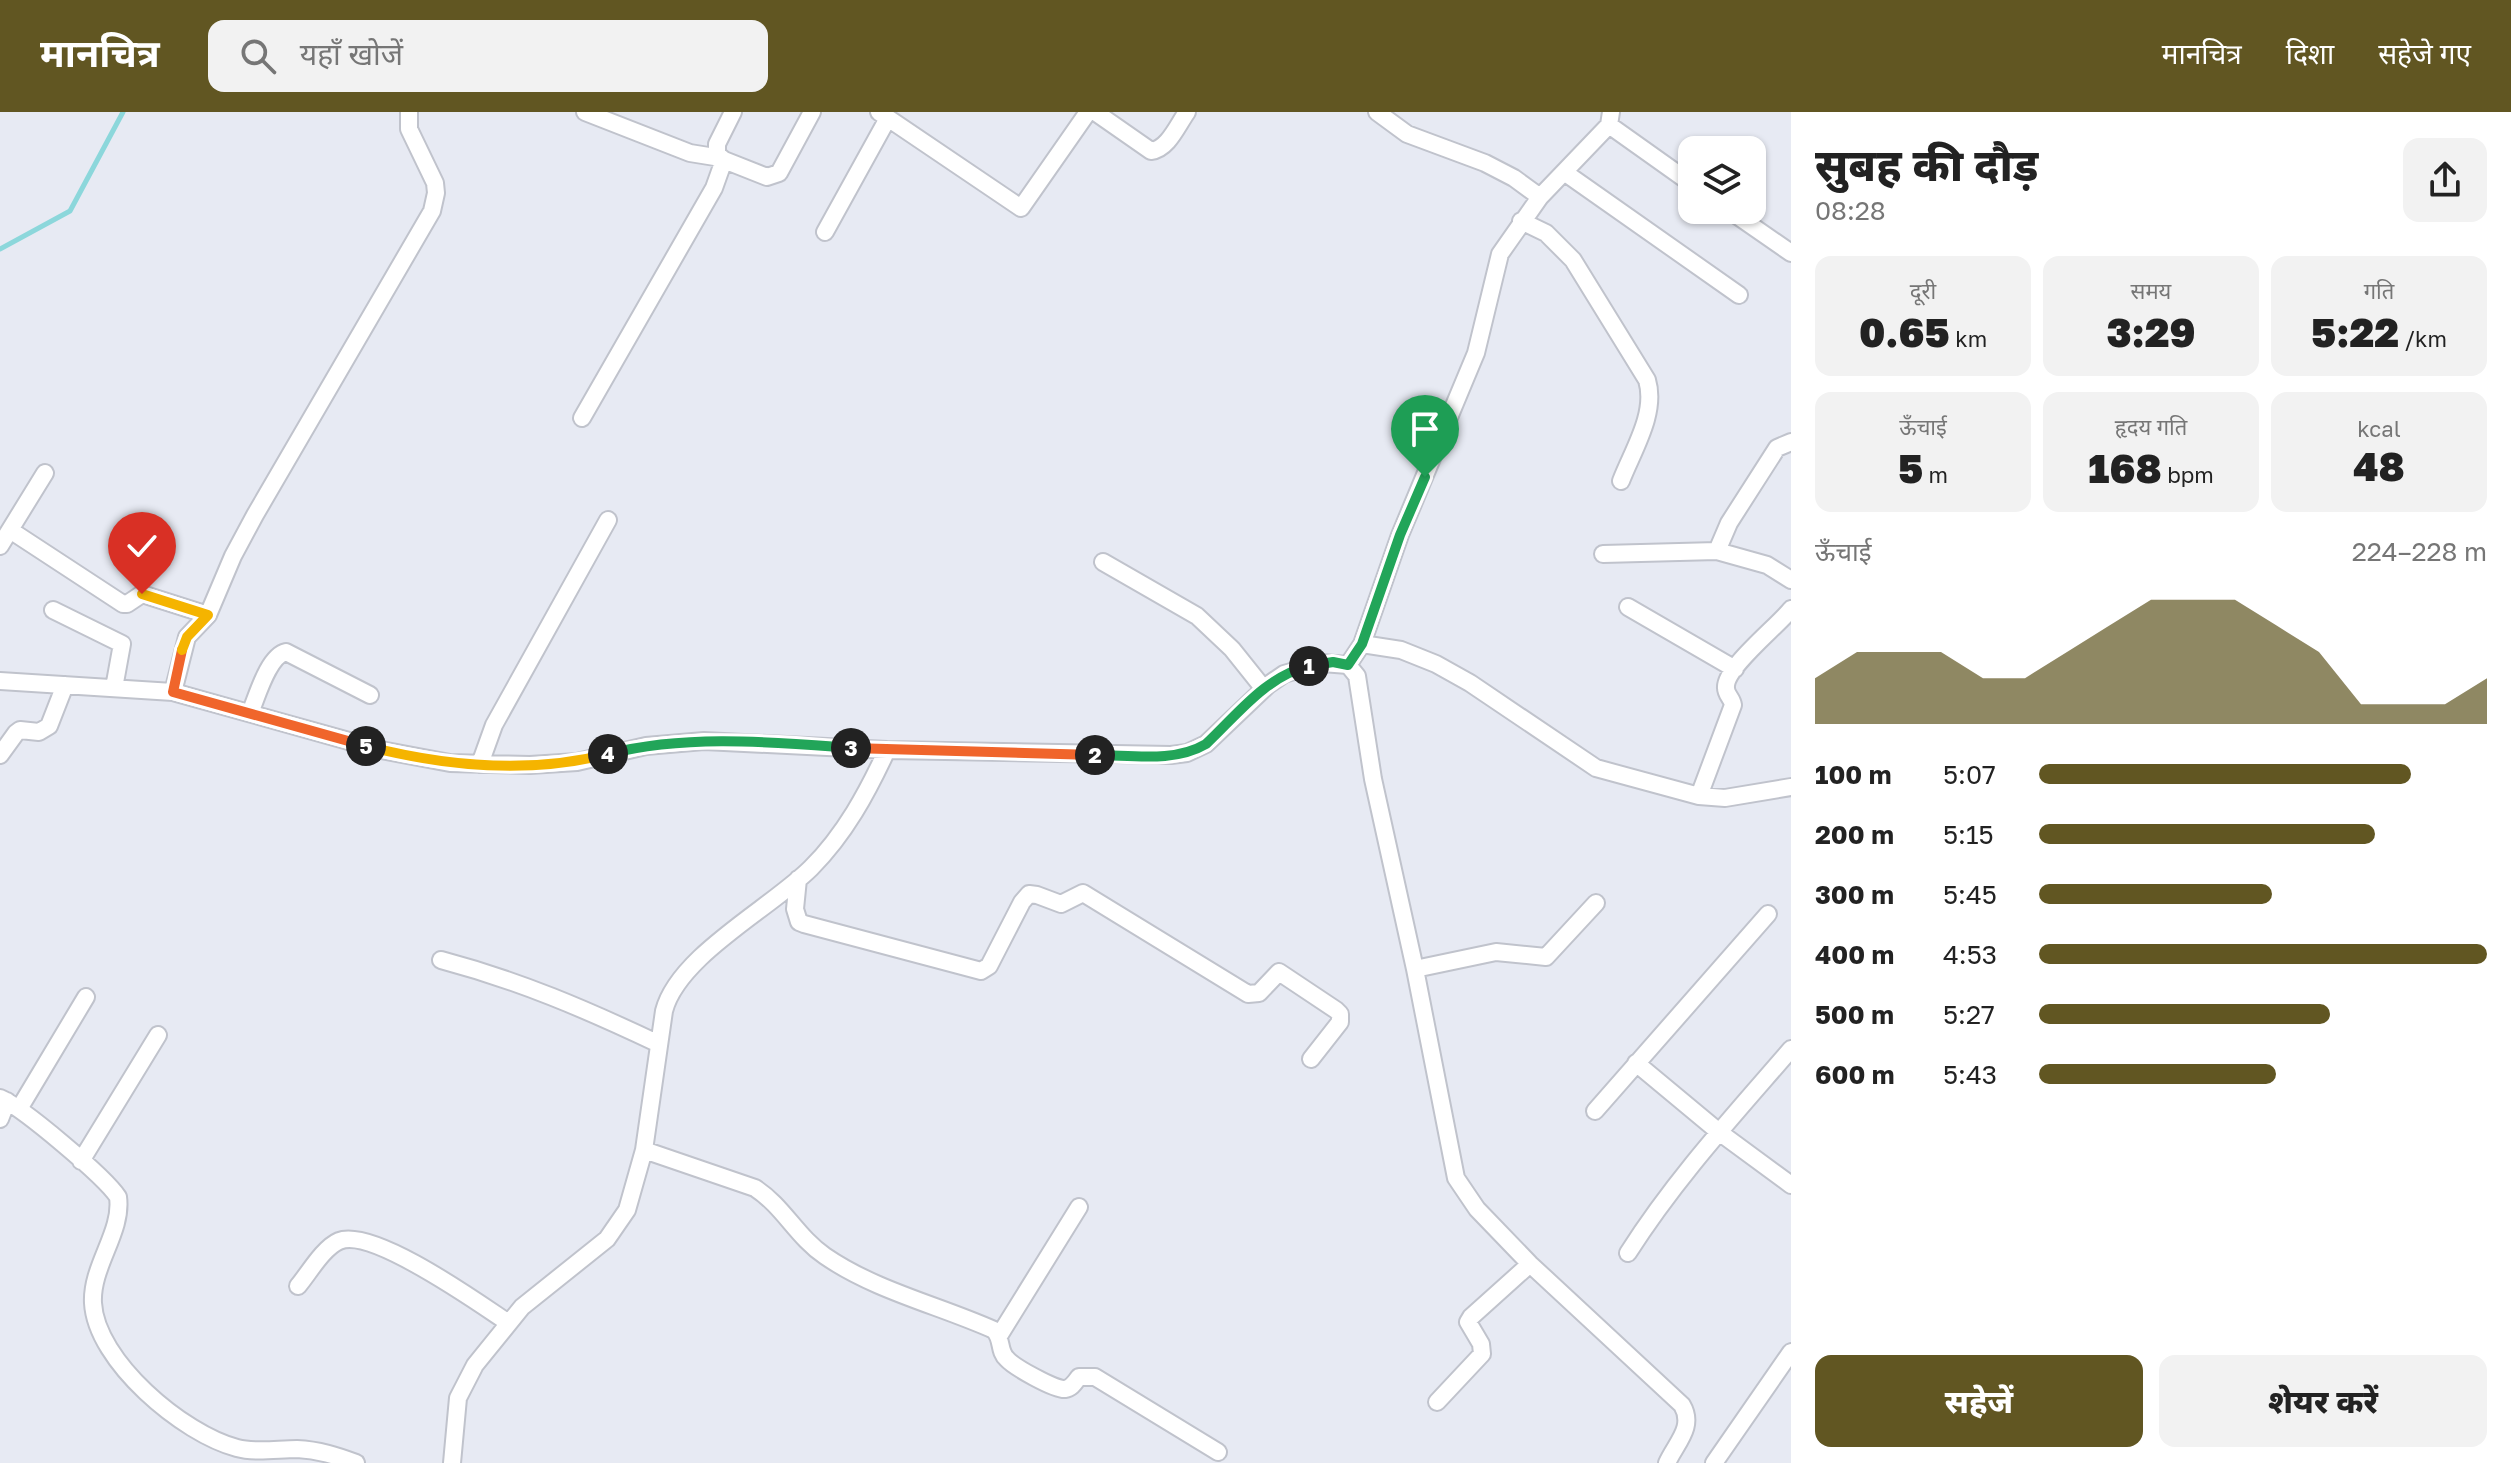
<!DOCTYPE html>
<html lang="hi">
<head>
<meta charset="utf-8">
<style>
	body { margin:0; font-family:"Golos Text","Noto Sans Devanagari",sans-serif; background:#f2f2f2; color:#222; height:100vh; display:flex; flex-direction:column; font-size:30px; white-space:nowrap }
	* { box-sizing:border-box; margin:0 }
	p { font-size:26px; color:#767676 }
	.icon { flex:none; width:44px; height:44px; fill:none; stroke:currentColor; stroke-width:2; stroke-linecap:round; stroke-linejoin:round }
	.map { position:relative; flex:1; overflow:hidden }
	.sheet { display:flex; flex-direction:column; background:#fff; width:720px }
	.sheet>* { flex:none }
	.buttons { position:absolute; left:1678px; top:24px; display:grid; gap:16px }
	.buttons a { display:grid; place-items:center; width:88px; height:88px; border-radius:16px; background:#fff; box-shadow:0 2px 6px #0004; font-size:40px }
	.pin { position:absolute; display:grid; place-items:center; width:68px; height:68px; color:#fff; margin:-82px -34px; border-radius:50% 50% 50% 0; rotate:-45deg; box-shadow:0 0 8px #0007 }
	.pin .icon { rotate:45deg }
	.km { position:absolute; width:40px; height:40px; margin:-20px; border-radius:50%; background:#222; color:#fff; font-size:22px; line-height:40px; text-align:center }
	.round { display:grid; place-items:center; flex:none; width:84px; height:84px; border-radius:16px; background:#f2f2f2 }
	.head { display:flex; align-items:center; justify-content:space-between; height:136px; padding:0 24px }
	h1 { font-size:44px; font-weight:800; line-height:60px }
	.figures { display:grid; grid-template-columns:repeat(3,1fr); gap:12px; height:136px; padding:8px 24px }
	.figures div { display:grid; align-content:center; border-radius:16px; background:#f2f2f2; text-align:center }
	.figures b { font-size:40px; font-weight:800 }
	.figures small { font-size:22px; font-weight:400 }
	.figures p { font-size:22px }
	.chart { height:224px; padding:16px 24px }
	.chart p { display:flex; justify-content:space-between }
	.chart svg { width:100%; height:144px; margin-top:8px; fill:#615622; opacity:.7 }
	.action { display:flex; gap:16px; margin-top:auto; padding:16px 24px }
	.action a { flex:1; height:92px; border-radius:16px; background:#615622; color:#fff; font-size:32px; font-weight:800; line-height:92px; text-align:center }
	.action a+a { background:#f2f2f2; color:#222 }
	ul { padding:0 24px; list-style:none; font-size:26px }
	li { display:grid; grid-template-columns:128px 96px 1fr; align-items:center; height:60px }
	li i { height:20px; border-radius:10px; background:#615622 }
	header { display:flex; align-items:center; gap:48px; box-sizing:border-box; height:112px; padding:0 40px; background:#615622; color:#fff }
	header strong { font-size:38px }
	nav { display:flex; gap:44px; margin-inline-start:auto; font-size:28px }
	.search { width:560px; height:72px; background:#f2f2f2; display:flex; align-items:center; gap:20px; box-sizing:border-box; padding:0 28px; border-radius:16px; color:#767676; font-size:30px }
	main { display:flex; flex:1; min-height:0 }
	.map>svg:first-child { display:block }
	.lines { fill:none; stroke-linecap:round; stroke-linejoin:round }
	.stream { stroke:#8cd7db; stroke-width:5 }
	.minor-casing { stroke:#c0c3cc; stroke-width:20 }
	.minor { stroke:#fff; stroke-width:16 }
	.split-1-casing { stroke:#fff; stroke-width:16 }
	.split-2-casing { stroke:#fff; stroke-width:16 }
	.split-3-casing { stroke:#fff; stroke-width:16 }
	.split-4-casing { stroke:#fff; stroke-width:16 }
	.split-5-casing { stroke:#fff; stroke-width:16 }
	.split-6-casing { stroke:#fff; stroke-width:16 }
	.split-7-casing { stroke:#fff; stroke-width:16 }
	.split-1 { stroke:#22a559; stroke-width:10 }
	.split-2 { stroke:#22a559; stroke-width:10 }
	.split-3 { stroke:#f0652b; stroke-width:10 }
	.split-4 { stroke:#22a559; stroke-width:10 }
	.split-5 { stroke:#f5b400; stroke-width:10 }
	.split-6 { stroke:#f0652b; stroke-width:10 }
	.split-7 { stroke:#f5b400; stroke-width:10 }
</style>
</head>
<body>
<header>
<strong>मानचित्र</strong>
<div class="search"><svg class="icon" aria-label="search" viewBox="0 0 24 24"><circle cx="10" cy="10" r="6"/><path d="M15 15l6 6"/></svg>यहाँ खोजें</div>
<nav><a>मानचित्र</a><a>दिशा</a><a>सहेजे गए</a></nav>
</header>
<main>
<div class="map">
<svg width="1791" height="1351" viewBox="0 0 1791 1351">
	<rect width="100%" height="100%" fill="#e7eaf3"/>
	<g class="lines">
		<!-- stream -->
		<path class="stream" d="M0,137L70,99L123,0"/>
		<defs>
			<path id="minor" d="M585,0L690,41L721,46
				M733,0L717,32V42L724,48L767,65L779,61L812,0
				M879,0L1021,96L1088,0
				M1095,0L1151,39C1168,37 1177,14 1187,0
				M1377,0L1407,22L1485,51L1514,66L1540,85
				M1609,13L1692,72
				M1564,60L1739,183
				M1729,98L1791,141
				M1521,109L1546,121L1573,148L1647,268C1657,301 1633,338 1621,369
				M825,120L888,6
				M582,306L714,76L724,48
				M1791,330L1777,336L1729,411L1717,439L1767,453L1791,468
				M10,418L123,492H127L142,482L208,503
				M0,434L45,361
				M1603,442L1717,439
				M1103,450L1197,504L1232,537L1264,577
				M1628,495L1735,557
				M1791,497C1778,514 1724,556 1726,576C1726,583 1732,586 1733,593L1699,684L1725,686L1791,675
				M53,498L122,532L114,576
				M1362,532L1401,538L1436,552L1470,571L1596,656L1699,684
				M1348,553L1362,532L1400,423L1476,241L1500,142L1540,85L1609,13L1611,0
				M0,569L173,580L381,638L450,651L530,653L577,650L646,634L704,629L887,638L1171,643L1187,641L1206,632L1268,573L1284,562L1322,551L1348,553L1357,564L1373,667L1415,857L1456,1066L1477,1097L1530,1152L1682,1293C1695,1315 1676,1331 1667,1351
				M173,580L187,525L208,503L233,444L255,403L432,99L436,81L435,71L409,17V0
				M250,601C257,585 268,544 286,540L370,583
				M0,643L16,621L20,618L39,620L49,614L65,573
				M480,652L494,613L608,408
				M798,767L795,797L799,810L804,812L981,859L989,854L1022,790L1029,782L1037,783L1061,792L1083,781L1248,882L1259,881L1279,860L1336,898L1340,902V910L1311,947
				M441,848C520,869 585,897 659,932
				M1415,857L1496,840L1546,845L1596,791
				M1636,951L1719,1020L1791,1073
				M0,986C22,995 105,1065 118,1085C123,1120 91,1154 93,1191C96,1249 183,1322 237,1336C255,1341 278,1337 297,1337C319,1338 337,1344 356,1351
				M19,997L86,885
				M1595,999L1768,802
				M0,1007L7,989
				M644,1038L755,1076C783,1094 797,1125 825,1144C876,1179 938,1193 994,1218C1003,1227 998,1239 1007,1247C1014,1255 1055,1278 1065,1277C1072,1276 1075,1270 1079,1265H1095L1218,1340
				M81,1049L158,923
				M1628,1141C1675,1067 1734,1003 1791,937
				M298,1174C309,1161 323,1136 339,1129C372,1115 477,1190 507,1210
				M999,1224L1079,1095
				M1437,1290L1482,1242L1481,1232L1468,1210L1471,1205L1530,1152
				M452,1351L458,1286L475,1253L522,1195L607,1127L627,1098L644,1038L664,899C678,844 771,796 811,756C845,722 867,681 887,638
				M1714,1351L1791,1240"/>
		</defs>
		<!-- minor casing -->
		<use href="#minor" class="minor-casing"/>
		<!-- minor -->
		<use href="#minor" class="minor"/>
	</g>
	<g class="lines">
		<defs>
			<path id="split-1" d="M1309,554L1333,550L1348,553L1362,532L1400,423L1425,365"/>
			<path id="split-2" d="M1095,643C1131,643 1174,651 1206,632C1237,603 1266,564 1309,554"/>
			<path id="split-3" d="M851,636L1095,643"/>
			<path id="split-4" d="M608,642C687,622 770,630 851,636"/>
			<path id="split-5" d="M366,634C444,654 530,662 608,642"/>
			<path id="split-6" d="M182,538L173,580L366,634"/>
			<path id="split-7" d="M142,482L208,503L187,525L182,538"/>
		</defs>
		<!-- split-1 casing -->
		<use href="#split-1" class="split-1-casing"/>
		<!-- split-2 casing -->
		<use href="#split-2" class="split-2-casing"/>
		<!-- split-3 casing -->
		<use href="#split-3" class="split-3-casing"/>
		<!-- split-4 casing -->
		<use href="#split-4" class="split-4-casing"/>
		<!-- split-5 casing -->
		<use href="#split-5" class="split-5-casing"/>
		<!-- split-6 casing -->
		<use href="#split-6" class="split-6-casing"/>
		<!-- split-7 casing -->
		<use href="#split-7" class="split-7-casing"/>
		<!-- split-1 -->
		<use href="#split-1" class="split-1"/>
		<!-- split-2 -->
		<use href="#split-2" class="split-2"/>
		<!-- split-3 -->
		<use href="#split-3" class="split-3"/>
		<!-- split-4 -->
		<use href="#split-4" class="split-4"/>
		<!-- split-5 -->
		<use href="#split-5" class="split-5"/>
		<!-- split-6 -->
		<use href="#split-6" class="split-6"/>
		<!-- split-7 -->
		<use href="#split-7" class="split-7"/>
	</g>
</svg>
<div class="buttons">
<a><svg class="icon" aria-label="layers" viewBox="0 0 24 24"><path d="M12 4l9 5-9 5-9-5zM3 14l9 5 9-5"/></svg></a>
</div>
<div class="pin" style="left:1425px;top:365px;background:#1e9e55"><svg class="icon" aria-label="arrive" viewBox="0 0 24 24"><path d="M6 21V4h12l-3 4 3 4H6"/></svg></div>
<div class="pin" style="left:142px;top:482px;background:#d93025"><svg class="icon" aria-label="check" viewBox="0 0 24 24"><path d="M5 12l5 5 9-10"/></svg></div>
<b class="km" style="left:1309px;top:554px">1</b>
<b class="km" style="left:1095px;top:643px">2</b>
<b class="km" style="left:851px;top:636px">3</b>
<b class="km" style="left:608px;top:642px">4</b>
<b class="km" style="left:366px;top:634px">5</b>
</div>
<section class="sheet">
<div class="head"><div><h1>सुबह की दौड़</h1><p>08:28</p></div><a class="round"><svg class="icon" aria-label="share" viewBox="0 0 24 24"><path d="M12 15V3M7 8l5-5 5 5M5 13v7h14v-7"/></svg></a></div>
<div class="figures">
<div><p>दूरी</p><b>0.65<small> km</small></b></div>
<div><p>समय</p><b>3:29</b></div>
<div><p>गति</p><b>5:22<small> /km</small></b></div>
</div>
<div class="figures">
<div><p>ऊँचाई</p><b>5<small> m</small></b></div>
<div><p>हृदय गति</p><b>168<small> bpm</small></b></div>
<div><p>kcal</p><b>48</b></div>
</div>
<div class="chart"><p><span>ऊँचाई</span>224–228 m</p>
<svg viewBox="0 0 160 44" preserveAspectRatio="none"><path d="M0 44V30L10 22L20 22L30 22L40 30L50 30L60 22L70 14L80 6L90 6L100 6L110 14L120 22L130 38L140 38L150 38L160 30V44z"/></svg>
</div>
<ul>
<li><b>100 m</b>5:07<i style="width:83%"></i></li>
<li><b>200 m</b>5:15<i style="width:75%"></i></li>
<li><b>300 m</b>5:45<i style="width:52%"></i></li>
<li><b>400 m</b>4:53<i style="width:100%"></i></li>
<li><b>500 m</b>5:27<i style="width:65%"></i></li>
<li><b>600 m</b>5:43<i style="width:53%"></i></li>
</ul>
<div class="action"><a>सहेजें</a><a>शेयर करें</a></div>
</section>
</main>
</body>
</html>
